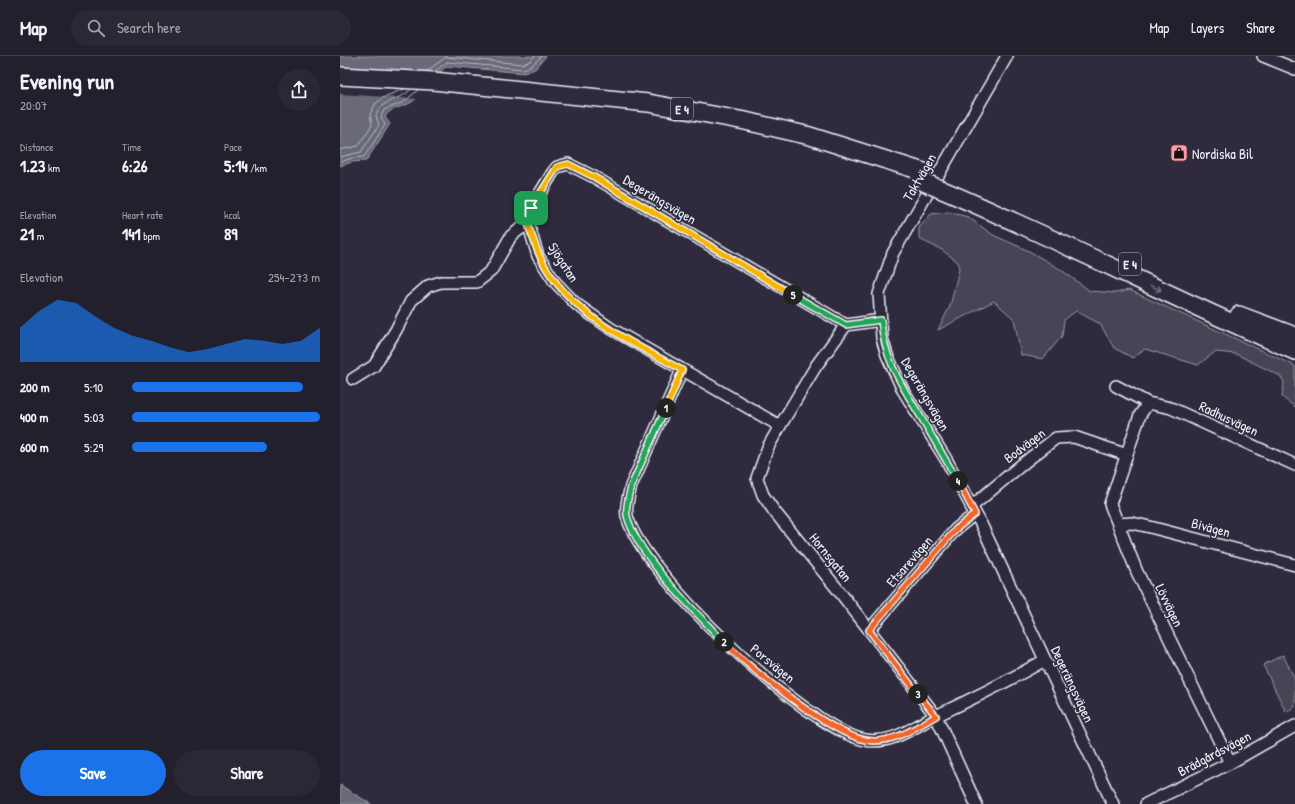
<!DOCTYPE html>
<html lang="en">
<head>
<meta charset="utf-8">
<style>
	body { margin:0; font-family:"Patrick Hand",sans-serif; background:#2b2836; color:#f1f3f6; height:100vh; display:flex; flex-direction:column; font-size:15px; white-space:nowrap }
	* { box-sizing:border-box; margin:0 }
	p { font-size:13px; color:#a3a3aa }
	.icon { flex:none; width:22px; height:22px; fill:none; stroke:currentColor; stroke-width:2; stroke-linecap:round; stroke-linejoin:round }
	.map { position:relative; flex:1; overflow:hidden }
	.sheet { display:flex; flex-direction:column; background:#23202e; width:340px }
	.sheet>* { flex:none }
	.pin { position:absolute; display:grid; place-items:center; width:34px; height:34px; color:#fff; margin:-17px; border-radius:8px; box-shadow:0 2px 6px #0006 }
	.km { position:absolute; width:20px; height:20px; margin:-10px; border-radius:50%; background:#222; color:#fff; font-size:11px; line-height:20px; text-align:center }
	.round { display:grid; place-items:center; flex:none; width:42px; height:42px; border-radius:21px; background:#2b2836 }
	.overview { display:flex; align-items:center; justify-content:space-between; height:68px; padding:0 20px }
	h1 { font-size:22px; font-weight:700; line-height:30px }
	.figures { display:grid; grid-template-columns:repeat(3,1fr); gap:6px; height:68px; padding:4px 20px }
	.figures div { display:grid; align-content:center }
	.figures b { font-size:17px; font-weight:700 }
	.figures small { font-size:11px; font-weight:400 }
	.figures p { font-size:11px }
	.chart { height:112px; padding:8px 20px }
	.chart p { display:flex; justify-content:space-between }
	.chart svg { width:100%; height:72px; margin-top:4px; fill:#1a73e8; opacity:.7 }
	.primary-button { display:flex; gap:8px; margin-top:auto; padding:8px 20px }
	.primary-button a { flex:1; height:46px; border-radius:24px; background:#1a73e8; color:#fff; font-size:16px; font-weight:700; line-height:46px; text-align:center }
	.primary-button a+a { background:#2b2836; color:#f1f3f6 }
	ul { padding:0 20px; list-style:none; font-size:13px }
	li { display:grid; grid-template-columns:64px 48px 1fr; align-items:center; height:30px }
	li i { height:10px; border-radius:5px; background:#1a73e8 }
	header { display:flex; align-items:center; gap:24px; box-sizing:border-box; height:56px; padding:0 20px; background:#23202e; border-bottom:1px solid #403e4a }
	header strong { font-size:19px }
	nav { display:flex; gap:22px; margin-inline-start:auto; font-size:14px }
	.search { width:280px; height:36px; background:#2b2836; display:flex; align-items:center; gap:10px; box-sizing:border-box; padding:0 14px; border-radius:22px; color:#a3a3aa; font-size:15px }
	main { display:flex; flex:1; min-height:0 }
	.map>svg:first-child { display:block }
	.green { fill:#464455; stroke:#979aa6 }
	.water { fill:#696978; stroke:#9c9fab }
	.pier { fill:#2f2a3d }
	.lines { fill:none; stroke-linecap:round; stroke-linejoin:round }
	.shore { stroke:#b5bbc5; stroke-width:1 }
	.minor-casing { stroke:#e8f1f8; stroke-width:14 }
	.highway-casing { stroke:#e8f1f8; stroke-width:20 }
	.minor { stroke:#2f2a3d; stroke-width:11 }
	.highway { stroke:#2f2a3d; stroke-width:17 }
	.highway-bridge-casing { stroke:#e8f1f8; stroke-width:20; stroke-linecap:butt }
	.highway-bridge { stroke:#2f2a3d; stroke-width:17 }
	.oneway { stroke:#70707e }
	.split-1-casing { stroke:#fff; stroke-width:8 }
	.split-2-casing { stroke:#fff; stroke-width:8 }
	.split-3-casing { stroke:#fff; stroke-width:8 }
	.split-4-casing { stroke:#fff; stroke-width:8 }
	.split-5-casing { stroke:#fff; stroke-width:8 }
	.split-6-casing { stroke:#fff; stroke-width:8 }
	.split-1 { stroke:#f5b400; stroke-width:5 }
	.split-2 { stroke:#22a559; stroke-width:5 }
	.split-3 { stroke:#f0652b; stroke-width:5 }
	.split-4 { stroke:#f0652b; stroke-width:5 }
	.split-5 { stroke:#22a559; stroke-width:5 }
	.split-6 { stroke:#f5b400; stroke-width:5 }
	.labels { text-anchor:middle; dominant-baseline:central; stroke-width:3; stroke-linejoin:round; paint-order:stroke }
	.shield { fill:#2f2a3d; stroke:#b0b5c0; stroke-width:1 }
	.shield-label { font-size:13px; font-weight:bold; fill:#e8f1f8 }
	.poi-label { font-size:14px; fill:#e8f1f8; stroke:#2f2a3d; text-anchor:start }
	.street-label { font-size:14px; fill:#e8f1f8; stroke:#2f2a3d }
</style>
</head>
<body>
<header>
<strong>Map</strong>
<div class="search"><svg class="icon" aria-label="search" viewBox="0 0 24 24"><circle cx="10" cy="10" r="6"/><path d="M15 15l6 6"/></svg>Search here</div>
<nav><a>Map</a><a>Layers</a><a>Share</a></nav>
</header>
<main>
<section class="sheet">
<div class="overview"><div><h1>Evening run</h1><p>20:07</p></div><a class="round"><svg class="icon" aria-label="share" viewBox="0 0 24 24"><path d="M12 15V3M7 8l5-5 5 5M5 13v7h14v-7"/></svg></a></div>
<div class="figures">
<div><p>Distance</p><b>1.23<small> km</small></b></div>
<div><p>Time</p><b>6:26</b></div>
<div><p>Pace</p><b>5:14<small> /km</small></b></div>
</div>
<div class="figures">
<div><p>Elevation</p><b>21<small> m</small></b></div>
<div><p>Heart rate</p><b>141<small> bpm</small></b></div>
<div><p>kcal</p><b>89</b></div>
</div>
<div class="chart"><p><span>Elevation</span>254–273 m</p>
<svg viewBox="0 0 160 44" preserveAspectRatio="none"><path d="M0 44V23L10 13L20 6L30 8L40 16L50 23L60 28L70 31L80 35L90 38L100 36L110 33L120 30L130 31L140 33L150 31L160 23V44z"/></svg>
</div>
<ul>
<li><b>200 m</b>5:10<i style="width:91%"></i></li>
<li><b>400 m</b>5:03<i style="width:100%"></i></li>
<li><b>600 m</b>5:29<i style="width:72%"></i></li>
</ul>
<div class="primary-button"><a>Save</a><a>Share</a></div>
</section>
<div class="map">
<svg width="955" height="748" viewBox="0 0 955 748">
	<rect width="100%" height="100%" fill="#2f2a3d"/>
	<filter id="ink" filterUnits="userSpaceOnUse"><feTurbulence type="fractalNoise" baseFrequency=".025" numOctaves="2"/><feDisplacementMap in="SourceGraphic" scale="8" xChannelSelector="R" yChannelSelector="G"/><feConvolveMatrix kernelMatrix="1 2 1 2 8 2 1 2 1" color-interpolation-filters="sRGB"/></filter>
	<g filter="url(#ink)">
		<!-- green -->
		<path class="green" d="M608,156L628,161L653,179L689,195L720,213L750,235L775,237L789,234L955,310V351L942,341L944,326L940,320L896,298L875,296L858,309L805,293L793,302L774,292L760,268L736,255L724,264L722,280L703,303L681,299L674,263L654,245L598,274L610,250L619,213L618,206L602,194L579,183V172L591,158Z
			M943,599L955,623V651L946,656L923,609Z"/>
		<!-- water -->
		<path class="water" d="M0,0H206L195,13L184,17L107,10C94,20 85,36 72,46C63,52 50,51 45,61L50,68L26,105L12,106L0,110Z
			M0,729L31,748H0Z"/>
		<!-- pier -->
		<path class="pier" d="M0,21L93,26L78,43L0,38Z"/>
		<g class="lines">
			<!-- shore -->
			<path class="shore" d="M87,15L106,1L183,8L190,5L195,0
				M94,16L107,6L184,13L192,9L202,0
				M0,94L18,90L32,69L30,58L36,47L46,40L64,33
				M0,101L21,96L39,69L36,60C40,43 61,45 71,33
				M0,106L12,102L24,101L45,69L41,61L44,54L64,46L78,34"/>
			<defs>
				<path id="minor" d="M667,0L553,197L539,238L542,282L547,299L563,334L607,405L641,468L773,748
					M923,0L955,13
					M188,167L191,152L213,116L217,111L228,108L254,121L506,269L541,264
					M506,269L476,310L440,370L428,391L417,422L423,439L434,455L499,535L596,660L636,748
					M342,314L291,430C289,439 285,451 287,460C301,517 467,673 525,684C553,689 574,670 598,659C634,642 670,624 705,604
					M13,323L34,310L56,274L71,245L88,230L101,226H137L151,215L171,180L188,167L198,200L215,226L236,248L270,272L440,370
					M776,330L808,347
					M631,451L685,406L716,382L734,381L787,399
					M778,468L792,467L810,471L955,509
					M529,574L616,473L635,458
					M890,707L797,516L770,448L800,359L808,347L831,352L955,409
					M806,748L890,707L955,670"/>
				<path id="highway" d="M0,20L93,25L308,47L405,65L470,80L584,116
					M600,133C720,184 835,243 955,295
					M899,259L955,280"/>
			</defs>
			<!-- minor casing -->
			<use href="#minor" class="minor-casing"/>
			<!-- highway casing -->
			<use href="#highway" class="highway-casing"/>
			<!-- minor -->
			<use href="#minor" class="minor"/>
			<!-- highway -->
			<use href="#highway" class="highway"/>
			<defs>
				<path id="highway-bridge" d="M579,124L600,133"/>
			</defs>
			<!-- highway-bridge casing -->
			<use href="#highway-bridge" class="highway-bridge-casing"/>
			<!-- highway-bridge -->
			<use href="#highway-bridge" class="highway-bridge"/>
		</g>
		<!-- one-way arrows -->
		<defs><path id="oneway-shaft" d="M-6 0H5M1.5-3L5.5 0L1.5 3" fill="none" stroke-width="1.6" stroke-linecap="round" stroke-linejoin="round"/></defs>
		<use class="oneway" href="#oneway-shaft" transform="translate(816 232) rotate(25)"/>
	</g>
	<g class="lines" filter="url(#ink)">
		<defs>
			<path id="split-1" d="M191,152C190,157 188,163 188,167C189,173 192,180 194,185C214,251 286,283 342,314L326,352"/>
			<path id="split-2" d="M326,352L291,430C289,440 285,451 287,460C298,501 355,555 384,586"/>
			<path id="split-3" d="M384,586C411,613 489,677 525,684C551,689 575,672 596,660L578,638"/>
			<path id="split-4" d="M578,638L529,574L616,473L635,458L618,425"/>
			<path id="split-5" d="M453,239L506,269L541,264C544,304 562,330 582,363C594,384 606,404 618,425"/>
			<path id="split-6" d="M191,152L217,111L228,108L254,121L453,239"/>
		</defs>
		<!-- split-1 casing -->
		<use href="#split-1" class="split-1-casing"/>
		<!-- split-2 casing -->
		<use href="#split-2" class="split-2-casing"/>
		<!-- split-3 casing -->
		<use href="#split-3" class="split-3-casing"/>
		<!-- split-4 casing -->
		<use href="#split-4" class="split-4-casing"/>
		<!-- split-5 casing -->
		<use href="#split-5" class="split-5-casing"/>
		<!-- split-6 casing -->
		<use href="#split-6" class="split-6-casing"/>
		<!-- split-1 -->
		<use href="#split-1" class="split-1"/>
		<!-- split-2 -->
		<use href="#split-2" class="split-2"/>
		<!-- split-3 -->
		<use href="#split-3" class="split-3"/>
		<!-- split-4 -->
		<use href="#split-4" class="split-4"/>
		<!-- split-5 -->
		<use href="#split-5" class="split-5"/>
		<!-- split-6 -->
		<use href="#split-6" class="split-6"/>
	</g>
	<!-- icons -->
	<defs>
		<symbol id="shop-square" viewBox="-11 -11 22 22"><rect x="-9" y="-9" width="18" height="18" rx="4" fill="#ff9aa2" stroke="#2f2a3d"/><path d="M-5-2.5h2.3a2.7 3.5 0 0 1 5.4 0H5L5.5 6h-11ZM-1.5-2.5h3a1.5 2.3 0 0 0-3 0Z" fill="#111"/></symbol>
	</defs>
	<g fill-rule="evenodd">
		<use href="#shop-square" x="829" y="87" width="20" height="20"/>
	</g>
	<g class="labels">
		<!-- shield labels -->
		<g class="shield">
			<rect x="331" y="42" width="22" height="22" rx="3"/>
			<rect x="779" y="197" width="22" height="22" rx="3"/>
		</g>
		<g class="shield-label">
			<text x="342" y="53">E 4</text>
			<text x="790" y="208">E 4</text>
		</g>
		<!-- poi labels -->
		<g class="poi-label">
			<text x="852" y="97">Nordiska Bil</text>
		</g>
		<!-- street labels -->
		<g class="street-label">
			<text transform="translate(579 121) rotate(-60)">Taktvägen</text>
			<text transform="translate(320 143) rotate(31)">Degerängsvägen</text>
			<text transform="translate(224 206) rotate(57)">Sjögatan</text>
			<text transform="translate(586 338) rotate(60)">Degerängsvägen</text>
			<text transform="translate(889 362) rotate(25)">Radhusvägen</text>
			<text transform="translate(684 389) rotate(-37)">Bodvägen</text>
			<text transform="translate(871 471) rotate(15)">Bivägen</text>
			<text transform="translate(491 501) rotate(51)">Hornsgatan</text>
			<text transform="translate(569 505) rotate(-49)">Etsarevägen</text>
			<text transform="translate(830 549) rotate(64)">Lövvägen</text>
			<text transform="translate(433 607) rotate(39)">Porsvägen</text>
			<text transform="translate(733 628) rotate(65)">Degerängsvägen</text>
			<text transform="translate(874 697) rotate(-28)">Brädgårdsvägen</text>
		</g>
	</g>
</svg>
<div class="pin" style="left:191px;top:152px;background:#1e9e55"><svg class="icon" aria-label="arrive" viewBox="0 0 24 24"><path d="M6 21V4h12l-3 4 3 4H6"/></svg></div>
<b class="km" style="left:326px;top:352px">1</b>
<b class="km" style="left:384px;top:586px">2</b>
<b class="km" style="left:578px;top:638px">3</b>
<b class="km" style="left:618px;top:425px">4</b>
<b class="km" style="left:453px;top:239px">5</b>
</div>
</main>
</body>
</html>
